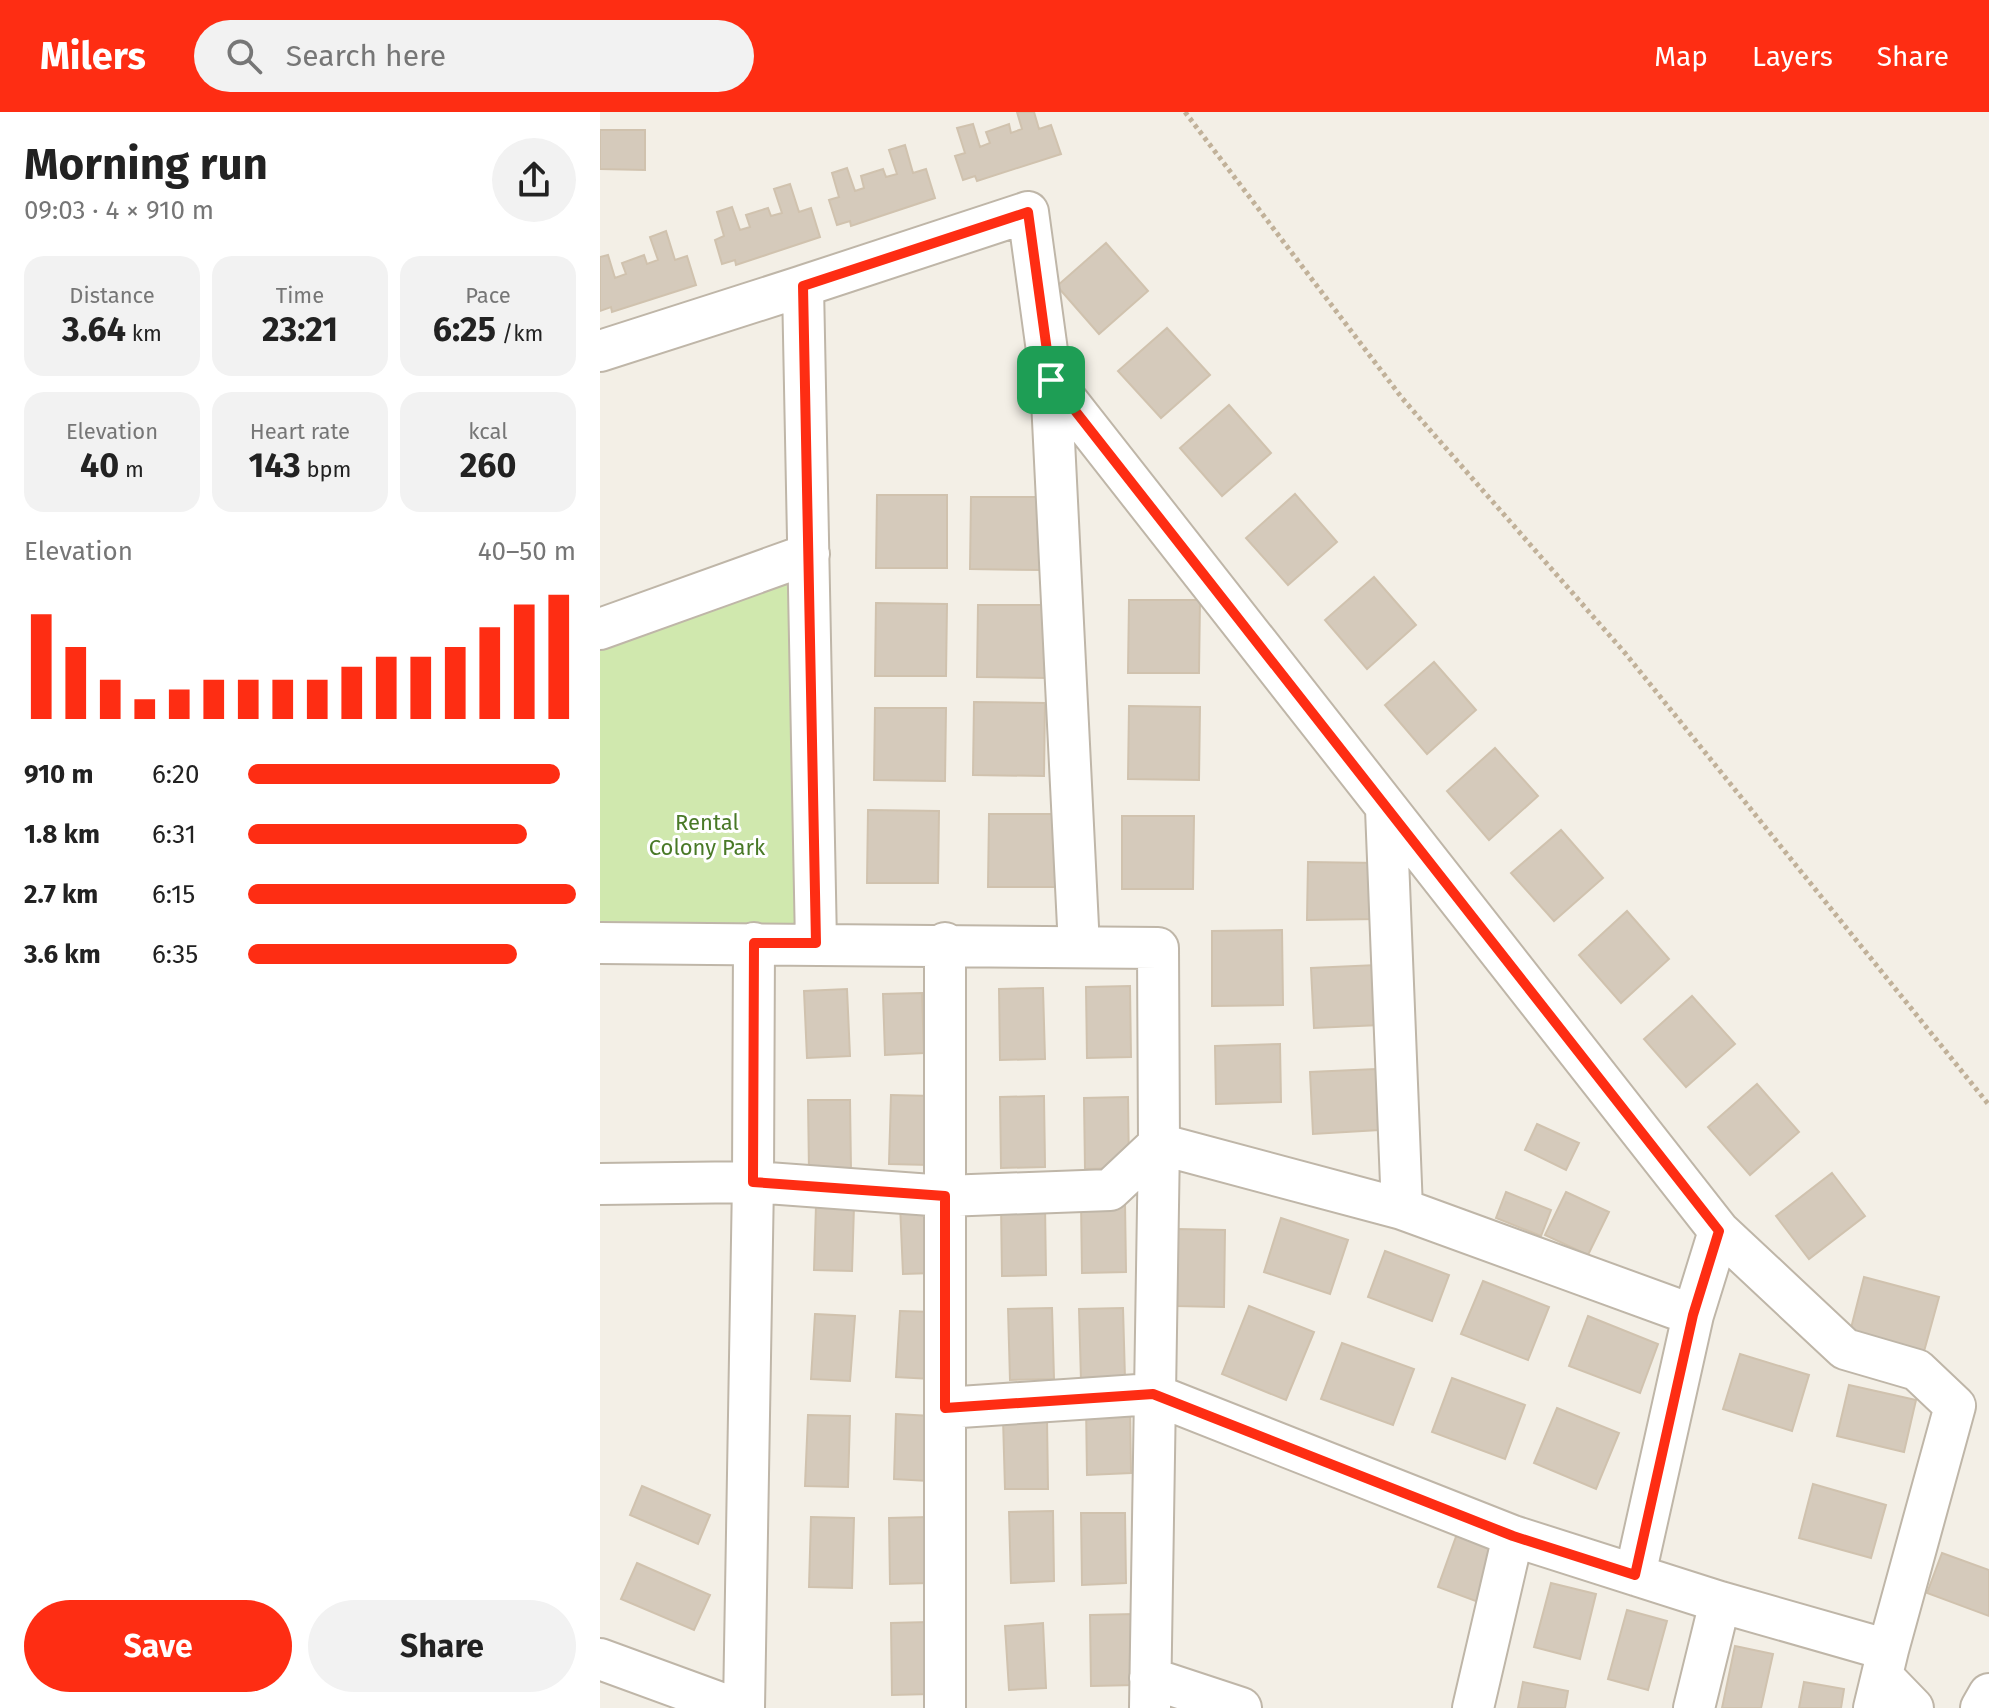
<!DOCTYPE html>
<html lang="en">
<head>
<meta charset="utf-8">
<style>
	body { margin:0; font-family:"Fira Sans",sans-serif; background:#f2f2f2; color:#222; height:100vh; display:flex; flex-direction:column; font-size:30px; white-space:nowrap }
	* { box-sizing:border-box; margin:0 }
	p { font-size:26px; color:#767676 }
	.icon { flex:none; width:44px; height:44px; fill:none; stroke:currentColor; stroke-width:2; stroke-linecap:round; stroke-linejoin:round }
	.map { position:relative; flex:1; overflow:hidden }
	.sheet { display:flex; flex-direction:column; background:#fff; width:600px }
	.sheet>* { flex:none }
	.pin { position:absolute; display:grid; place-items:center; width:68px; height:68px; color:#fff; margin:-34px; border-radius:16px; box-shadow:0 4px 12px #0006 }
	.round { display:grid; place-items:center; flex:none; width:84px; height:84px; border-radius:42px; background:#f2f2f2 }
	.summary { display:flex; align-items:center; justify-content:space-between; height:136px; padding:0 24px }
	h1 { font-size:44px; font-weight:700; line-height:60px }
	.stats { display:grid; grid-template-columns:repeat(3,1fr); gap:12px; height:136px; padding:8px 24px }
	.stats div { display:grid; align-content:center; border-radius:20px; background:#f2f2f2; text-align:center }
	.stats b { font-size:34px; font-weight:700 }
	.stats small { font-size:22px; font-weight:400 }
	.stats p { font-size:22px }
	.chart { height:224px; padding:16px 24px }
	.chart p { display:flex; justify-content:space-between }
	.chart svg { width:100%; height:144px; margin-top:8px; stroke:#fe2d13; stroke-width:6 }
	.cta { display:flex; gap:16px; margin-top:auto; padding:16px 24px }
	.cta a { flex:1; height:92px; border-radius:48px; background:#fe2d13; color:#fff; font-size:32px; font-weight:700; line-height:92px; text-align:center }
	.cta a+a { background:#f2f2f2; color:#222 }
	ul { padding:0 24px; list-style:none; font-size:26px }
	li { display:grid; grid-template-columns:128px 96px 1fr; align-items:center; height:60px }
	li i { height:20px; border-radius:10px; background:#fe2d13 }
	header { display:flex; align-items:center; gap:48px; box-sizing:border-box; height:112px; padding:0 40px; background:#fe2d13; color:#fff }
	header strong { font-size:38px }
	nav { display:flex; gap:44px; margin-inline-start:auto; font-size:28px }
	.search { width:560px; height:72px; background:#f2f2f2; display:flex; align-items:center; gap:20px; box-sizing:border-box; padding:0 28px; border-radius:44px; color:#767676; font-size:30px }
	main { display:flex; flex:1; min-height:0 }
	.map>svg:first-child { display:block }
	.green { fill:#d0e8ae }
	.building { fill:#d5cabb; stroke:#d0c2ae; stroke-width:2 }
	.lines { fill:none; stroke-linecap:round; stroke-linejoin:round }
	.minor-casing { stroke:#bfb6a8; stroke-width:44 }
	.path { stroke:#c1b199; stroke-width:5; stroke-dasharray:4 4; stroke-linecap:butt }
	.minor { stroke:#fff; stroke-width:40 }
	.route-casing { stroke:#fff; stroke-width:16 }
	.route { stroke:#fe2d13; stroke-width:10 }
	.labels { text-anchor:middle; dominant-baseline:central; stroke-width:6; stroke-linejoin:round; paint-order:stroke }
	.park-label { font-size:22px; fill:#497927; stroke:#fff }
</style>
</head>
<body>
<header>
<strong>Milers</strong>
<div class="search"><svg class="icon" aria-label="search" viewBox="0 0 24 24"><circle cx="10" cy="10" r="6"/><path d="M15 15l6 6"/></svg>Search here</div>
<nav><a>Map</a><a>Layers</a><a>Share</a></nav>
</header>
<main>
<section class="sheet">
<div class="summary"><div><h1>Morning run</h1><p>09:03 · 4 × 910 m</p></div><a class="round"><svg class="icon" aria-label="share" viewBox="0 0 24 24"><path d="M12 15V3M7 8l5-5 5 5M5 13v7h14v-7"/></svg></a></div>
<div class="stats">
<div><p>Distance</p><b>3.64<small> km</small></b></div>
<div><p>Time</p><b>23:21</b></div>
<div><p>Pace</p><b>6:25<small> /km</small></b></div>
</div>
<div class="stats">
<div><p>Elevation</p><b>40<small> m</small></b></div>
<div><p>Heart rate</p><b>143<small> bpm</small></b></div>
<div><p>kcal</p><b>260</b></div>
</div>
<div class="chart"><p><span>Elevation</span>40–50 m</p>
<svg viewBox="0 0 160 44" preserveAspectRatio="none"><path d="M5 44V12M15 44V22M25 44V32M35 44V38M45 44V35M55 44V32M65 44V32M75 44V32M85 44V32M95 44V28M105 44V25M115 44V25M125 44V22M135 44V16M145 44V9M155 44V6"/></svg>
</div>
<ul>
<li><b>910 m</b>6:20<i style="width:95%"></i></li>
<li><b>1.8 km</b>6:31<i style="width:85%"></i></li>
<li><b>2.7 km</b>6:15<i style="width:100%"></i></li>
<li><b>3.6 km</b>6:35<i style="width:82%"></i></li>
</ul>
<div class="cta"><a>Save</a><a>Share</a></div>
</section>
<div class="map">
<svg width="1389" height="1596" viewBox="0 0 1389 1596">
	<rect width="100%" height="100%" fill="#f3efe6"/>
	<!-- green -->
	<path class="green" d="M209,442L216,831L0,830V517Z"/>
	<!-- building -->
	<path class="building" d="M417,0H434L439,17L451,13L461,42L377,69L375,64L363,68L355,44L365,41L357,16L373,12L380,35L390,31L386,20L409,12L411,21L422,17Z
		M0,18H45V58L0,57Z
		M305,33L313,61L326,57L335,86L251,114L250,109L237,113L229,88L239,85L232,61L247,56L255,79L264,76L261,64L283,57L286,65L297,62L289,38Z
		M190,72L199,100L211,96L220,125L136,153L135,148L122,152L115,128L124,124L117,100L132,95L140,118L150,115L146,103L168,96L171,104L182,101L174,77Z
		M66,119L75,148L87,144L96,173L12,200L11,195L0,199V145L8,143L15,166L26,162L22,151L44,143L47,152L58,148L50,125Z
		M506,131L548,179L499,222L457,174Z
		M567,216L610,263L561,306L518,259Z
		M629,293L671,341L622,384L580,336Z
		M695,382L737,430L688,473L646,426Z
		M277,383H347V456H276Z
		M371,385H441V458L370,457Z
		M774,465L816,513L767,557L725,508Z
		M529,488H600L599,561H528Z
		M276,491L347,492L346,564H275Z
		M378,493H449L448,566L377,565Z
		M834,550L876,598L827,642L785,593Z
		M374,590L445,591L444,664L373,663Z
		M529,594L600,595L599,668L528,667Z
		M275,596H346L345,669L274,668Z
		M895,636L938,684L889,728L847,679Z
		M268,698L339,699L338,771H267Z
		M389,702H460L459,775H388Z
		M522,704H594L593,777H522Z
		M961,718L1003,766L954,809L911,761Z
		M708,750L779,751L778,807L707,808Z
		M1027,799L1069,847L1021,891L979,843Z
		M682,818L683,893L612,894V819Z
		M777,853L780,913L714,916L711,856Z
		M530,874L531,945L487,946L486,875Z
		M443,876L445,947L400,948L399,877Z
		M247,877L250,944L207,946L204,879Z
		M322,881L324,941L285,943L283,882Z
		M1092,884L1135,932L1086,975L1044,927Z
		M680,932L681,990L616,992L615,934Z
		M776,957L779,1018L713,1022L710,960Z
		M1157,972L1199,1020L1150,1063L1108,1015Z
		M291,983L332,984L330,1053L289,1052Z
		M444,984L445,1055L401,1056L400,985Z
		M528,985L529,1056L485,1057L484,986Z
		M208,988H250L251,1058L209,1059Z
		M937,1012L979,1031L966,1058L925,1038Z
		M1232,1061L1265,1104L1209,1147L1176,1104Z
		M906,1080L951,1098L941,1124L896,1106Z
		M966,1080L1009,1100L988,1143L945,1123Z
		M481,1090H525L526,1160L482,1161Z
		M330,1091L333,1161L303,1162L300,1092Z
		M445,1092L446,1163L402,1164L401,1093Z
		M216,1094H254L252,1159L214,1158Z
		M681,1106L748,1128L730,1182L664,1160Z
		M578,1117L625,1118L624,1195L576,1194Z
		M785,1139L849,1163L832,1209L768,1185Z
		M1264,1165L1339,1185L1323,1243L1249,1224Z
		M883,1169L949,1195L928,1248L861,1222Z
		M649,1194L714,1220L686,1288L622,1262Z
		M452,1196L454,1267L410,1268L408,1197Z
		M523,1196L525,1267L481,1268L479,1197Z
		M300,1199L334,1200L331,1267L296,1265Z
		M215,1202L255,1204L250,1269L211,1267Z
		M988,1204L1058,1232L1040,1281L969,1254Z
		M742,1231L814,1257L793,1313L721,1287Z
		M1140,1242L1209,1263L1192,1319L1123,1297Z
		M852,1266L925,1293L905,1347L832,1320Z
		M1249,1273L1316,1288L1304,1340L1237,1324Z
		M530,1291L531,1361L487,1363L486,1292Z
		M957,1296L1019,1321L996,1377L934,1351Z
		M296,1302L331,1304L328,1369L294,1367Z
		M208,1303L250,1304L248,1375L205,1374Z
		M403,1306H447L448,1377H405Z
		M1213,1372L1286,1393L1271,1446L1199,1426Z
		M42,1374L110,1403L98,1432L30,1403Z
		M453,1399L454,1469L411,1471L409,1400Z
		M481,1401H525L526,1471L482,1473Z
		M211,1405L254,1406L252,1476L209,1475Z
		M328,1405L329,1471L290,1472L289,1406Z
		M858,1419L901,1434L881,1491L838,1475Z
		M1342,1441L1389,1458V1504L1327,1481Z
		M37,1451L110,1483L94,1518L21,1487Z
		M951,1471L996,1482L980,1547L934,1535Z
		M1027,1498L1067,1509L1048,1578L1008,1567Z
		M534,1502L535,1573L491,1574L490,1503Z
		M329,1510L330,1582L292,1583L291,1511Z
		M443,1511L446,1576L409,1578L405,1514Z
		M1135,1534L1173,1542L1161,1596H1122Z
		M923,1570L968,1579L965,1596H918Z
		M1204,1570L1244,1577L1241,1596H1199Z"/>
	<g class="lines">
		<defs>
			<path id="minor" d="M203,174L428,100L451,268
				M0,239L203,174L216,831
				M0,517L209,442
				M786,697L802,1097
				M0,831L558,836L559,1032L550,1596
				M154,831L153,1070L345,1084L510,1078L559,1032L802,1097L1093,1203L1119,1119L451,268L479,835
				M0,1072L153,1070L144,1596
				M1119,1119L1245,1237L1317,1258L1355,1294L1288,1538
				M345,1296L553,1282L913,1424L1120,1490L1288,1538L1274,1596
				M1035,1463L1093,1203
				M0,1547L134,1596
				M1282,1564L1313,1596
				M550,1566L641,1596
				M345,1596V831
				M873,1596L913,1424
				M1094,1596L1120,1490
				M1381,1596L1389,1582"/>
		</defs>
		<!-- minor casing -->
		<use href="#minor" class="minor-casing"/>
		<!-- path -->
		<path class="path" d="M585,0L802,286L1025,541L1389,993"/>
		<!-- minor -->
		<use href="#minor" class="minor"/>
	</g>
	<g class="lines">
		<defs>
			<path id="route" d="M428,100L451,268L1119,1119L1093,1203L1035,1463L913,1424L553,1282L345,1296V1084L153,1070L154,831H216L203,174Z"/>
		</defs>
		<!-- route casing -->
		<use href="#route" class="route-casing"/>
		<!-- route -->
		<use href="#route" class="route"/>
	</g>
	<g class="labels">
		<!-- park labels -->
		<g class="park-label">
			<text x="107" y="710">Rental<tspan x="107" dy="25">Colony Park</tspan></text>
		</g>
	</g>
</svg>
<div class="pin" style="left:451px;top:268px;background:#1e9e55"><svg class="icon" aria-label="arrive" viewBox="0 0 24 24"><path d="M6 21V4h12l-3 4 3 4H6"/></svg></div>
</div>
</main>
</body>
</html>
